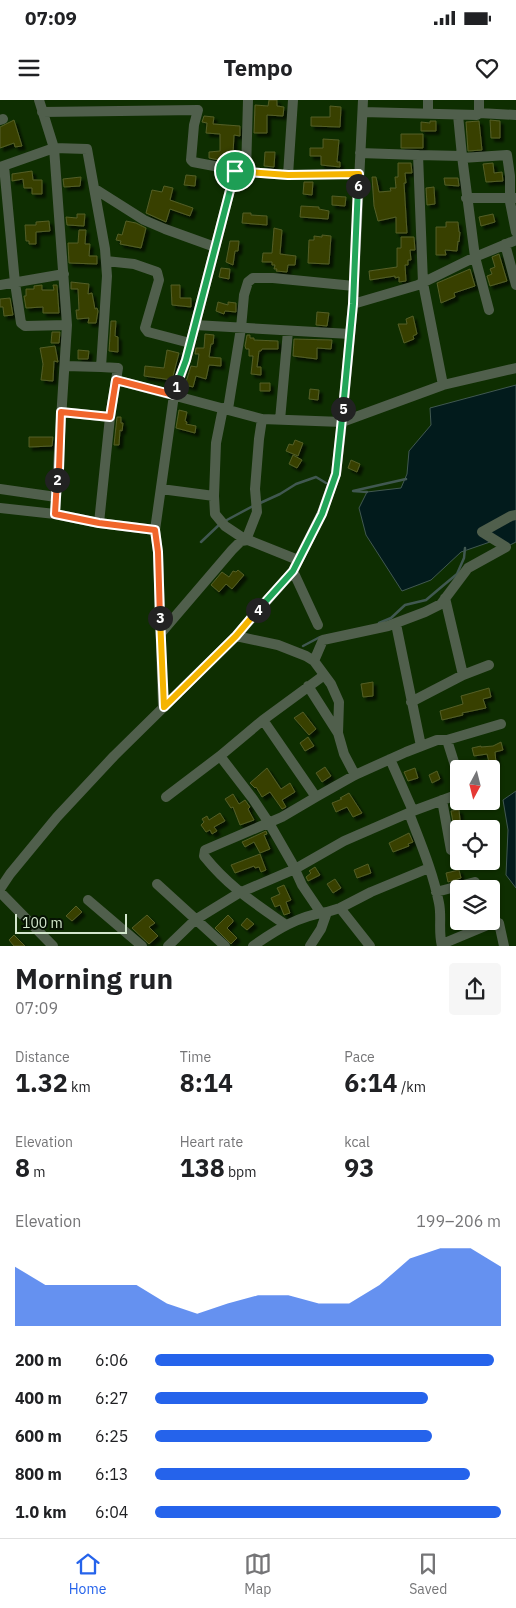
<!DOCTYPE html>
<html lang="en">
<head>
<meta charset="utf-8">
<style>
	body { margin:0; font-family:"IBM Plex Sans",sans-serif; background:#f6f6f6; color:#202124; height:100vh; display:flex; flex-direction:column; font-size:19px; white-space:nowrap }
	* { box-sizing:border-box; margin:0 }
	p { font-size:16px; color:#757577 }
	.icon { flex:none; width:28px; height:28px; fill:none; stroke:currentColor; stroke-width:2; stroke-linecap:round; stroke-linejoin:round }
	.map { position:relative; height:846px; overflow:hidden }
	.drawer { display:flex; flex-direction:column; background:#fff; flex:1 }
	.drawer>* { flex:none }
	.needle { width:32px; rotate:187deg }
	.fabs { position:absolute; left:450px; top:660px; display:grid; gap:10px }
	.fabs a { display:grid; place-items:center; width:50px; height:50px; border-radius:5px; background:#fff; box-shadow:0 1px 4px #0004; font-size:25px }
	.scale { position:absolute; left:15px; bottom:12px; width:112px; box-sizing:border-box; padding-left:5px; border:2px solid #d3e7cd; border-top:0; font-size:14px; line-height:18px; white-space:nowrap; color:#d3e7cd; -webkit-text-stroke:4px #061203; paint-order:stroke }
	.pin { position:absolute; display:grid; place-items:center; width:42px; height:42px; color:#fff; margin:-21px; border:2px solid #fff; border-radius:50%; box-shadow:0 1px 5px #0007 }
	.km { position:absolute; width:25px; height:25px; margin:-12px; border-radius:50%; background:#222; color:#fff; font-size:14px; line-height:25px; text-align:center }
	.round { display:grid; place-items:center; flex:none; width:52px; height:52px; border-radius:5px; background:#f6f6f6 }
	.headline { display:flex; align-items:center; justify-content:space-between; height:85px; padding:0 15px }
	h1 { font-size:28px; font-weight:700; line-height:38px }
	.figures { display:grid; grid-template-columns:repeat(3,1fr); gap:8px; height:85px; padding:5px 15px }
	.figures div { display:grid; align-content:center }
	.figures b { font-size:25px; font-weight:700 }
	.figures small { font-size:14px; font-weight:400 }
	.figures p { font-size:14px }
	.chart { height:140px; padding:10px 15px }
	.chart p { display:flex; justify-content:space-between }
	.chart svg { width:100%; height:90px; margin-top:5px; fill:#2563eb; opacity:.7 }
	ul { padding:0 15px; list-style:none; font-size:16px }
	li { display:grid; grid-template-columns:80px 60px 1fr; align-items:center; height:38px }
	li i { height:12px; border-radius:6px; background:#2563eb }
	.status { display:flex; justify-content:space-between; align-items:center; height:35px; padding:0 25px; background:#fff; direction:ltr }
	.status svg { height:14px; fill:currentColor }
	header { display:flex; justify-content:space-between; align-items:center; height:65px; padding:0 15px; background:#fff; font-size:22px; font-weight:700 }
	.menu { display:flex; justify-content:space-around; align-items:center; height:70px; border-top:1px solid #e0e0e0; background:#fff; font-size:14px; color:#757577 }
	.menu a { display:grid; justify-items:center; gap:2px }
	.menu .selected { color:#2563eb }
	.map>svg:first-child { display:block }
	.water { fill:#021b1c; stroke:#415851 }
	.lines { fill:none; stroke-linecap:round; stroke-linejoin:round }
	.stream { stroke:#415851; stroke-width:2.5 }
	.building { fill:#384103; stroke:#545e26; filter:url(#shadow) }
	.minor { stroke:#505f4c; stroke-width:10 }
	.split-1-casing { stroke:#fff; stroke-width:10 }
	.split-2-casing { stroke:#fff; stroke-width:10 }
	.split-3-casing { stroke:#fff; stroke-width:10 }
	.split-4-casing { stroke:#fff; stroke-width:10 }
	.split-5-casing { stroke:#fff; stroke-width:10 }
	.split-6-casing { stroke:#fff; stroke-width:10 }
	.split-7-casing { stroke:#fff; stroke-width:10 }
	.split-1 { stroke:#22a559; stroke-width:6 }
	.split-2 { stroke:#f0652b; stroke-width:6 }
	.split-3 { stroke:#f0652b; stroke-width:6 }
	.split-4 { stroke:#f5b400; stroke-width:6 }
	.split-5 { stroke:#22a559; stroke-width:6 }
	.split-6 { stroke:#22a559; stroke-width:6 }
	.split-7 { stroke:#f5b400; stroke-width:6 }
</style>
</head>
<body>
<div class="status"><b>07:09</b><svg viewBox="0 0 49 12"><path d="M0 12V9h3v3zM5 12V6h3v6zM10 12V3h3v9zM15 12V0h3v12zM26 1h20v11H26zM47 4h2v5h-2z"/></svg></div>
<header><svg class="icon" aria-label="menu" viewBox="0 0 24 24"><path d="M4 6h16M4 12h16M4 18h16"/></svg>Tempo<svg class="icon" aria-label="heart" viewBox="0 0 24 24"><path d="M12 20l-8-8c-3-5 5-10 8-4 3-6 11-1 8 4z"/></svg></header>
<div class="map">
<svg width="516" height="846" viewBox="0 0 516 846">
	<defs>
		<filter id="shadow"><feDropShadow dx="3.5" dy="3.5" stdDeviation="1" flood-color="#0009"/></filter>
	</defs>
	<rect width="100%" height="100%" fill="#0e2e01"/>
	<!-- water -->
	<path class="water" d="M516,285V442L506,447L490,442L461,452L431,480L402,491L366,435L359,408L367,392L401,388L407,374L409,351L431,325L430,308Z
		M516,691V788L506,775L508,730L503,700Z"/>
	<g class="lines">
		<!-- stream -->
		<path class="stream" d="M367,392L353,391L406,379
			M258,404L280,394L296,384L316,377L326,383
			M225,421L253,406
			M201,442L220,424
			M379,523L391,518L405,505L426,500L439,489L457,474L464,458L465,448
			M303,546L320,537"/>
	</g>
	<!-- building -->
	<path class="building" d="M269,0H277V6L284,7L283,16L267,15V33H254L255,5L268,6Z
		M330,6L341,7L340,27L311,26V17H330Z
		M204,16L214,17L213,24L240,26V36L234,35L233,54L240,55L239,64L209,58V52L220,51V34L206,33L207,23L202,22Z
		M14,20L22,46L15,47L14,43L0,48V27Z
		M490,20L500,21V38H491Z
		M430,21H436V31H421V22L430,23Z
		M479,21L482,50L468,51L466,22Z
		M401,34H423V48H401Z
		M323,39L339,40L337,62H340V67L321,65V56H310V48H323Z
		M265,52H275L274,67L264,66Z
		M398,63H411L412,73H405L406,83H404L407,133H396V117L378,121L374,106L372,77H376L379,92L391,91L390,88H396L395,77H398Z
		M493,63L494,73L502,72L503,81L486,82L483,64Z
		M32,71L33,80H42V94H32V88H24L23,79L12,81V74Z
		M186,75L196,76L195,86L184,85Z
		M81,77L80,86L64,87L63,79Z
		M444,78H458L459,86L445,85Z
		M304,82H313L312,95L303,94Z
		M164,86L173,88L170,100L193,108L190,116L170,109L166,122L146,113L152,90L162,92Z
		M434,87L435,104L427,105L426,88Z
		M332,96L346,97L345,106L332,105Z
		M301,106L319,107V109L329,111L328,119L300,117Z
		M243,113H251V115L267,116V125L242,123Z
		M77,114H85L84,126L67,125L66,117L77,118Z
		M493,114L495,122L481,126L479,117Z
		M49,121L50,131L36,132V144H29V141H26L25,125H36V122Z
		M126,121L136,123L146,128L141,148L120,144L121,141L116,140L118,134L122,135Z
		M446,122H458L459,132H460L459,142L458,141L457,151L445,150L446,155H436V127H446Z
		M274,128L282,130L280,154L296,156L295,165H288L287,172L276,171L277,169H274L275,165H272V162H262L263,153H272Z
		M79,130H86L85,144H90L89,156H97V164L69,163L68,143H78Z
		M322,135L331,136L329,164L308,163L309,140H314V136L322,137Z
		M401,137H414L415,150H410L411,160H408V165H405L406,181L399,182V177L395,178V176L370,180L369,171L397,167V148H401Z
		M230,141H239L238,151H235L233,165L226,162Z
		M499,154L507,181L490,186L487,176L492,174L490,169L495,167L492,157Z
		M221,168L230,169L229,179L219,177Z
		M470,169L475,186L454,193L455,197L441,203L437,183Z
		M71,182L89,184L88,194L92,193L95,209L97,208L98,211L96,223H88L89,218L77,219L76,210H79L78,189H71Z
		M42,185V190H54L53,185H57L59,213H43V207L26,208L24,196H26V189H34V186Z
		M171,185H180V198H191V207L172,205Z
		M10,198L13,215L4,216L3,207H0V199Z
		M218,202L228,205V202L236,203V212L225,211L224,214L216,211Z
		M317,212L329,213L327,226L316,225Z
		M413,216L417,234L413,236L414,239L404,243L398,224H407L406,219Z
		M111,221H116L115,236L118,237V252L109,251Z
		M52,232H60L59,243H51Z
		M205,234L214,235L213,244H211L209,257L221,258V266L209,265L206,279L196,276L193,287L185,285L191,266L197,267L199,254H195L196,248H204Z
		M247,235H250V238H254V240L278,241V249H262L261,251H259L257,267H261V275L251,274L253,256H249V249H246L245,246Z
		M294,239L332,240L331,249L317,248V259L293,256Z
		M55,246L58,262L54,261L53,281L41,280L43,264L40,248Z
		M78,250L89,251L88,259H78Z
		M167,250L179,253L172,280L144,276L145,266L164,268Z
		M260,283H270V291H260Z
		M310,289L319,290L318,300L309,299Z
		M179,310L187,312L185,321L187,322L186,324L196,326L195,333L176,328Z
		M117,317H121V323H123L122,331L120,330L119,345H114Z
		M29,337H53L52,346L29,347Z
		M295,340L303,343L298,356L286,351L289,344L293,345Z
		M293,355L302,360L297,368L289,364Z
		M351,360L360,364L357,372L348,368Z
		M238,470L244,475L232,489L226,484L219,492L211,485L222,472L229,477L233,471L236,472Z
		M373,582V596L363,597L361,584Z
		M489,588L491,597L483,599L486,608L462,613L463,615L442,620L440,611L463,604L461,596Z
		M303,612L316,629L309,635L294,618Z
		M308,637L314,646L305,651L300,643Z
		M501,642L503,650L495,652L496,663L490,666L487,654L474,656L472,648L481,646V647L493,646Z
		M325,667L331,676L322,682L316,673Z
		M267,668L281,689L290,683L295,692L282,700L286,707L282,709L270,692L262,697L256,687L255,688L250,683Z
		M415,668L418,678L408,681L404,672Z
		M437,671L440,679L432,683L429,675Z
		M349,693L362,713L353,717L347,707L336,712L332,703L342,699L340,698Z
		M233,694L239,704L245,700L250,707L248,709L254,720L240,725L233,707L231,708L225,699Z
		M459,710L461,729H459V733L455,734L451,711Z
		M220,713L225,721L214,727L217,731L212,734L210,730L206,732L201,725L204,722L202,719L207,716L209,720Z
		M266,731L267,734L264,735L270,749L260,753L254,742L245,747L242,742Z
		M409,733L413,742L408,744L409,746L393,752L389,743Z
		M260,754L266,770L261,772L259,767L255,768L254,766L235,773L231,765Z
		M368,764L371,773L357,778L354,770Z
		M315,767L320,775L308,781L306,777L311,773L309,771Z
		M459,770L461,778L448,782L446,773Z
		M335,779L341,788L333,793L327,784Z
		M284,785L291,800L286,802L290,813L284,815L280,805L275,807L271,798L280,794L277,788Z
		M76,806L82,812L72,821L66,816Z
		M147,815L155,823L149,827L158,836L149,844L132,828Z
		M228,815L233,820V822L227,828L237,838L231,844L215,828Z
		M247,818L254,824L247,830L241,825Z
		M14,835L25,846H14L9,840Z"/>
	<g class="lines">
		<!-- minor -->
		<path class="minor" d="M39,0L54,48L67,225L55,414L99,423L155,430
			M42,12L198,10L194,25L191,60L193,62L246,72L288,75L359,74
			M363,12L477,15L479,13L516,15
			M479,13V0
			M428,14V0
			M458,15L462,56
			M0,20L3,19
			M360,53L418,55L423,183L443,285
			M418,55L462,56L475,157L489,210
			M462,58L507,55L510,76V102L516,132
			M4,66L15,183L21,223L25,226L67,225
			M0,67L54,48L87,49L105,149L107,176L101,267L65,266
			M246,72L248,0
			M288,75L293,0
			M95,89L144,120L165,129L215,147
			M466,98H515
			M505,144L516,185
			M106,161L134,164L157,172L159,180L145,228L148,232L190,243
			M0,185L64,174
			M353,204L418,185L475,157L516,140
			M195,225L350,234
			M116,280L262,319L342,322L443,285L516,268
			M223,308L216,343L214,396L215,414L225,426L246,440L257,412L255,389L259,339L262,319
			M228,309L241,228L244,195L248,182L253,178H273L354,186
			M61,312L110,317
			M280,320L288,231
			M0,389L56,397
			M161,389L214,396
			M0,408L55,414
			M99,423L110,317L118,268L101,267
			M293,471L318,525
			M445,498L463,575
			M396,524L421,646
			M161,533L232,450L241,441L248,440L298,460
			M236,536L278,545L306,556L314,561L331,584L339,602L338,633L344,654L355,675
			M314,561L323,540L388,526L425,512L441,504L468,468L506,447L482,432L511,416L516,415
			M308,586L338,633
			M411,602L463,575L489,565
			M163,607L158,452L155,430L174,295L186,260L235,71
			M263,620L316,697L282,717L205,750L204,756C229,787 253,802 286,825
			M447,640L459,678
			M220,656L253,699L269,723L292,763L302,785L321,813
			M390,659L413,711
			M166,697L220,656L263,620L323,576
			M316,697L355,675L406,652L437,640H447L501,624
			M442,700L451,750
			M409,713C420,742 433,772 439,803C442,817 438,831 442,846
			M157,784L225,846
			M0,789L10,774L57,717L114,656L236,536L293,471L322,413L336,374L342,322L353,204L363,0
			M0,792L53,846
			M436,792L475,782
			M88,800L142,846
			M340,808L370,846
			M327,812L340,808L371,792L429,768
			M442,844L495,822L499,823L504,846
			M168,846L195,820L239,793L295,769L344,741L413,711L459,694
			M253,846C276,830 298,816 327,812L321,829L310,846"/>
	</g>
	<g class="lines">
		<defs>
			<path id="split-1" d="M176,287L186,260L235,71"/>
			<path id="split-2" d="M57,380L59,370L61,312L110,317L116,280L174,295L176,287"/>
			<path id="split-3" d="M57,380L55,414L99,423L155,430L158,452L160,518"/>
			<path id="split-4" d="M160,518L164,607L236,536L258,510"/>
			<path id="split-5" d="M258,510L293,471L322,414L336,374L343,309"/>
			<path id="split-6" d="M343,309L353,204L358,86"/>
			<path id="split-7" d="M235,71L288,75L359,74L358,86"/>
		</defs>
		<!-- split-1 casing -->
		<use href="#split-1" class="split-1-casing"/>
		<!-- split-2 casing -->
		<use href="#split-2" class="split-2-casing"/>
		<!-- split-3 casing -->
		<use href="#split-3" class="split-3-casing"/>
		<!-- split-4 casing -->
		<use href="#split-4" class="split-4-casing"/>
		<!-- split-5 casing -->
		<use href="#split-5" class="split-5-casing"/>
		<!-- split-6 casing -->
		<use href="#split-6" class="split-6-casing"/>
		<!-- split-7 casing -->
		<use href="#split-7" class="split-7-casing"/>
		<!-- split-1 -->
		<use href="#split-1" class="split-1"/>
		<!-- split-2 -->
		<use href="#split-2" class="split-2"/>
		<!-- split-3 -->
		<use href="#split-3" class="split-3"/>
		<!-- split-4 -->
		<use href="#split-4" class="split-4"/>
		<!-- split-5 -->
		<use href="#split-5" class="split-5"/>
		<!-- split-6 -->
		<use href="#split-6" class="split-6"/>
		<!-- split-7 -->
		<use href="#split-7" class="split-7"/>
	</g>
</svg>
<div class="fabs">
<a><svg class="needle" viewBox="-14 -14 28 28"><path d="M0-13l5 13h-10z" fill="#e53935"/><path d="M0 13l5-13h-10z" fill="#757577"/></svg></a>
<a><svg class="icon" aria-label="locate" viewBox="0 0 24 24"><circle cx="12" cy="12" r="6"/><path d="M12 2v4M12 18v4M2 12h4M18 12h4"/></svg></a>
<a><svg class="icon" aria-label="layers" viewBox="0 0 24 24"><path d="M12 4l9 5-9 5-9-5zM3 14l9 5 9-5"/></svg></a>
</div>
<div class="scale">100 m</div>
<div class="pin" style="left:235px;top:71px;background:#1e9e55"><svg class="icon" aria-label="arrive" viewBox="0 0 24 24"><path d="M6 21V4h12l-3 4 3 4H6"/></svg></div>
<b class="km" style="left:176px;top:287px">1</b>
<b class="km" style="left:57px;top:380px">2</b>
<b class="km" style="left:160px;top:518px">3</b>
<b class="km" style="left:258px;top:510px">4</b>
<b class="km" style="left:343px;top:309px">5</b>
<b class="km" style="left:358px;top:86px">6</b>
</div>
<section class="drawer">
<div class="headline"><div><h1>Morning run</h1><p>07:09</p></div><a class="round"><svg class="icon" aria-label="share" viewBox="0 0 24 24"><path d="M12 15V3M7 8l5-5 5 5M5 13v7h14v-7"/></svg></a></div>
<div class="figures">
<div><p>Distance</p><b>1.32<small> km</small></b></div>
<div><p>Time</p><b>8:14</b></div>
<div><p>Pace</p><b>6:14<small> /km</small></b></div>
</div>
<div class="figures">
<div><p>Elevation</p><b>8<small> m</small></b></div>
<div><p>Heart rate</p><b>138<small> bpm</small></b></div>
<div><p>kcal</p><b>93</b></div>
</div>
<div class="chart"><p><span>Elevation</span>199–206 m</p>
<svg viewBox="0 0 160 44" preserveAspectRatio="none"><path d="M0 44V15L10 24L20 24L30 24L40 24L50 33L60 38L70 33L80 29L90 29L100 33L110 33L120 24L130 11L140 6L150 6L160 15V44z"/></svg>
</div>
<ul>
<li><b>200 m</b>6:06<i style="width:98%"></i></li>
<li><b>400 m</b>6:27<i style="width:79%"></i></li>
<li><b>600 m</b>6:25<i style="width:80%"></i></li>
<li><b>800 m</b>6:13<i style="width:91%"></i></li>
<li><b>1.0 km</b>6:04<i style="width:100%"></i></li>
</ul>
</section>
<nav class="menu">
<a class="selected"><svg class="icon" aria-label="home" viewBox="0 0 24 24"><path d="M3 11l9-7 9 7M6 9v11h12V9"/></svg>Home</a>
<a><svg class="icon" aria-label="map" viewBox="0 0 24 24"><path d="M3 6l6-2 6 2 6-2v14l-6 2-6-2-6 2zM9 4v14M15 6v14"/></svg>Map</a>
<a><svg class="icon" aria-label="saved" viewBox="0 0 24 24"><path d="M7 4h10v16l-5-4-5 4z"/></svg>Saved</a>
</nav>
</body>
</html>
